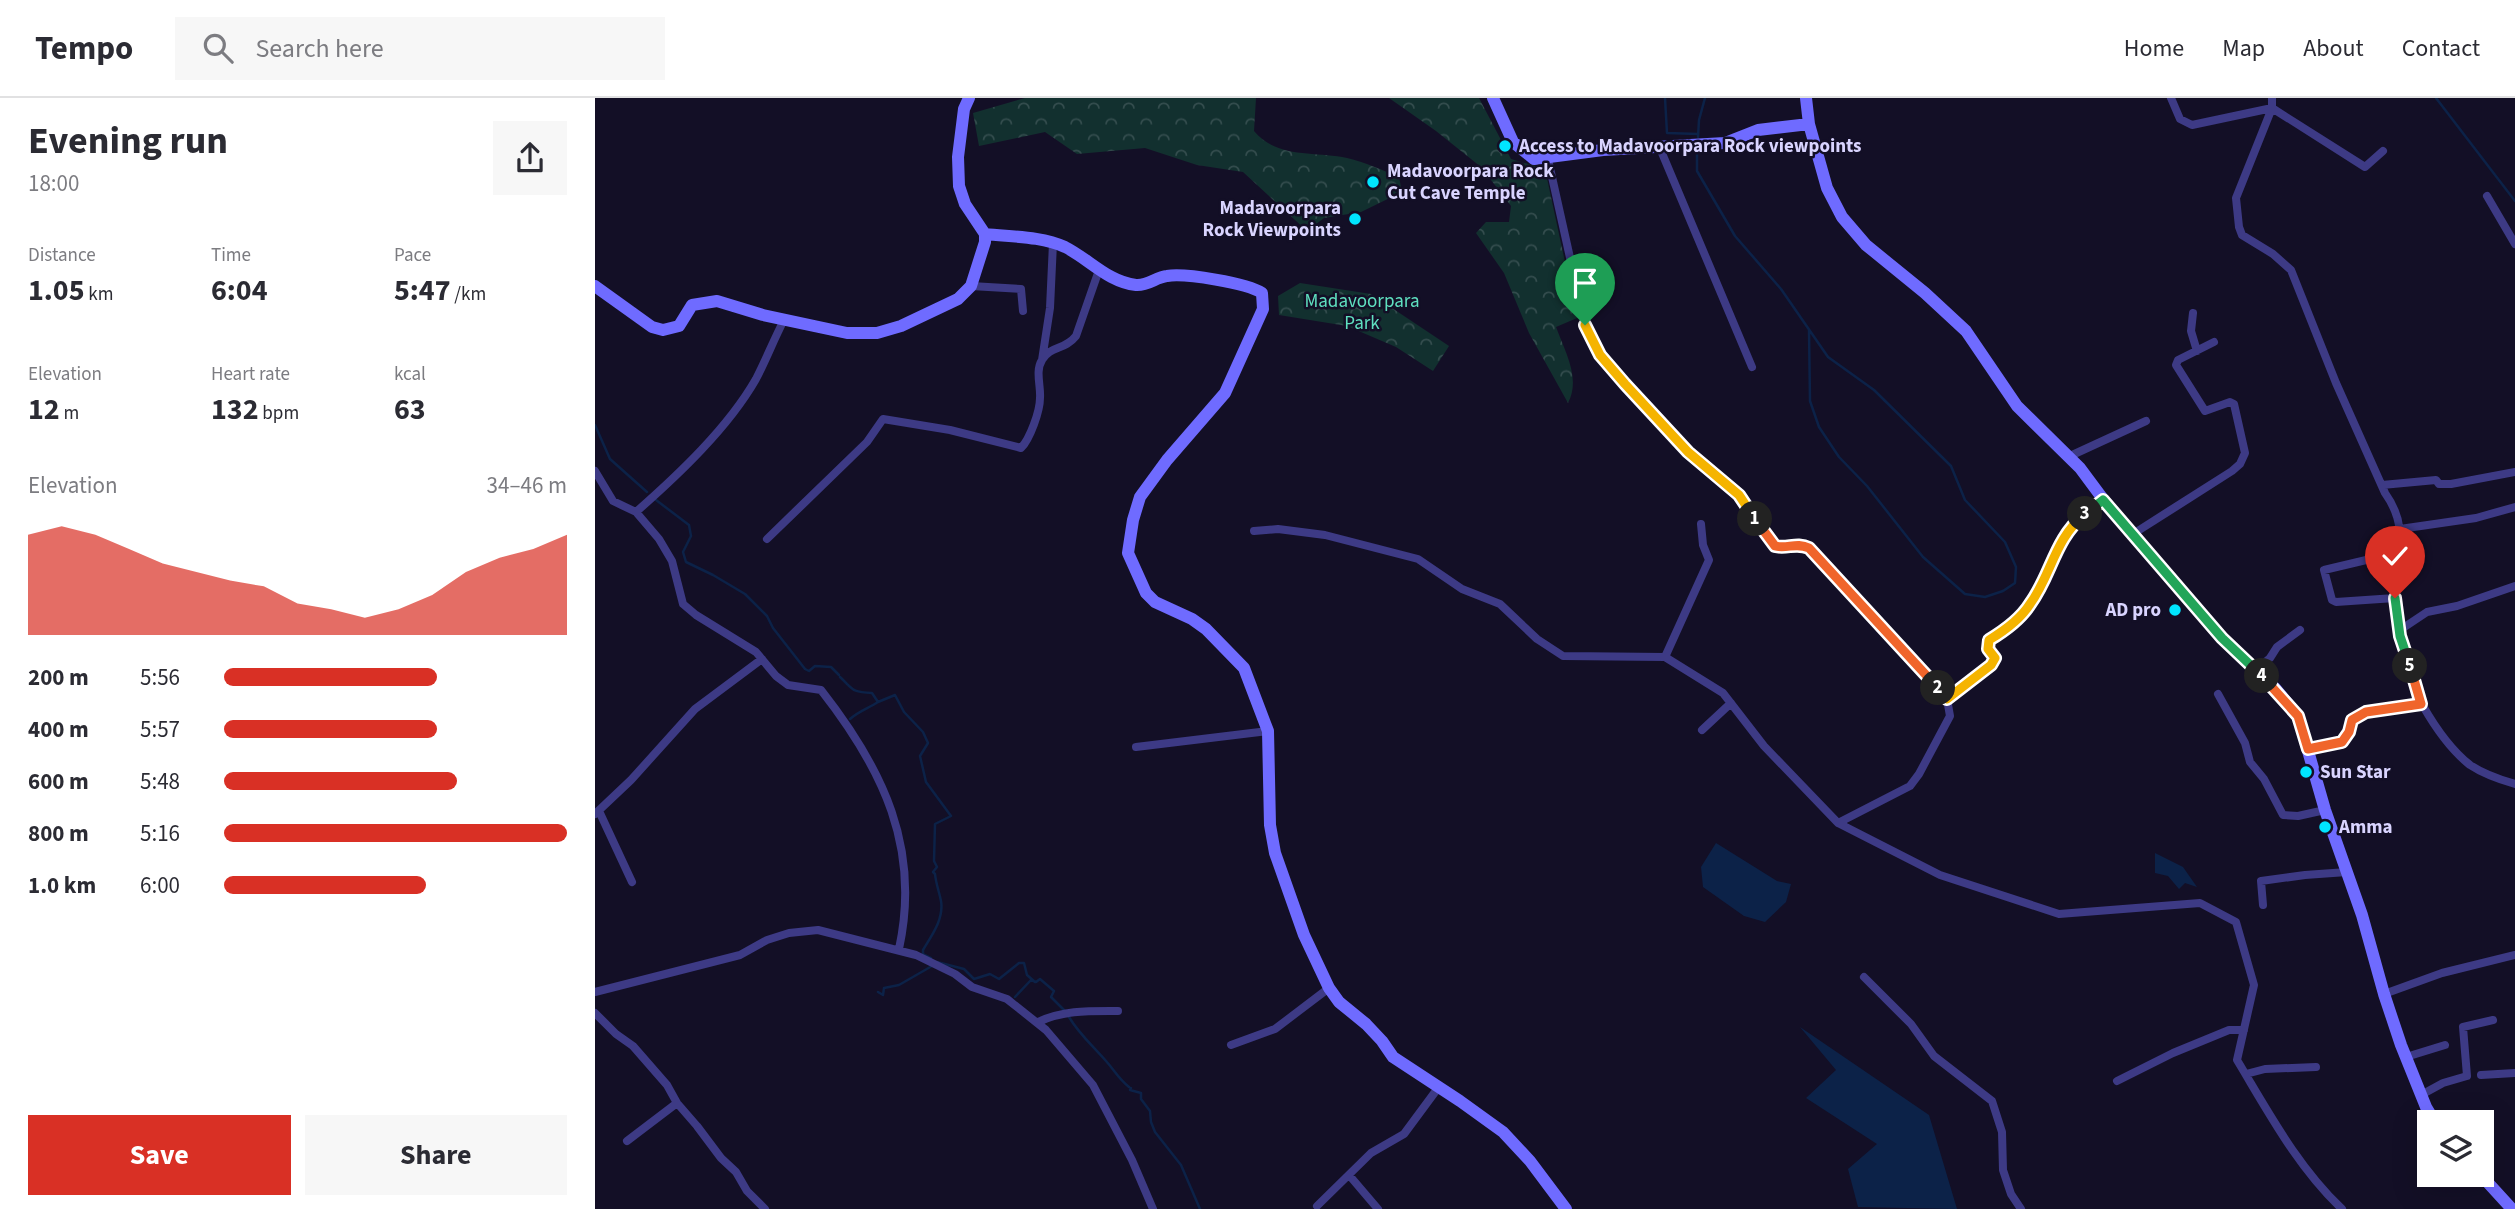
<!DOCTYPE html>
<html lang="en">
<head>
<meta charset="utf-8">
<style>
	body { margin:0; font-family:"Source Sans 3",sans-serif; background:#f7f7f7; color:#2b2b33; height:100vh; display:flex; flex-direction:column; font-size:26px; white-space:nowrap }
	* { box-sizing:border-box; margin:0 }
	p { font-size:23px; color:#7c7c81 }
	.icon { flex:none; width:38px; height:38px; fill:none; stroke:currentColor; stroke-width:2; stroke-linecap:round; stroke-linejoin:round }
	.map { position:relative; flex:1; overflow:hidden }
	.sheet { display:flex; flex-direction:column; background:#fff; width:595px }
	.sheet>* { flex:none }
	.fabs { position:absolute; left:1822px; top:1012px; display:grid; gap:14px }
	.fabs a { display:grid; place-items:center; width:77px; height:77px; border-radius:0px; background:#fff; box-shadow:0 7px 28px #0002; font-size:35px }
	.pin { position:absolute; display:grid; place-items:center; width:60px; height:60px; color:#fff; margin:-72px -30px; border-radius:50% 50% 50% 0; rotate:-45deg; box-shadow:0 0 7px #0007 }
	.pin .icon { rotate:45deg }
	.km { position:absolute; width:35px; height:35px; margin:-18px; border-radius:50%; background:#222; color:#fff; font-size:19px; line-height:35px; text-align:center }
	.round { display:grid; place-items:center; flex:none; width:74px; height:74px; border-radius:0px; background:#f7f7f7 }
	.summary { display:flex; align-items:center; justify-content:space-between; height:119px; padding:0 28px }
	h1 { font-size:38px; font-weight:700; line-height:52px }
	.metrics { display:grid; grid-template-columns:repeat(3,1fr); gap:10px; height:119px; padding:7px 28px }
	.metrics div { display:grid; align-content:center }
	.metrics b { font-size:30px; font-weight:700 }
	.metrics small { font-size:19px; font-weight:400 }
	.metrics p { font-size:19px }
	.chart { height:196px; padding:14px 28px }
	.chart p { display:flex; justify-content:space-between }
	.chart svg { width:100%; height:126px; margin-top:7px; fill:#d93025; opacity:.7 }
	.cta { display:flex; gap:14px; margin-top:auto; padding:14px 28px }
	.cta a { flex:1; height:80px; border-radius:0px; background:#d93025; color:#fff; font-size:28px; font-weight:700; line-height:80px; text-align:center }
	.cta a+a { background:#f7f7f7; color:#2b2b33 }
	ul { padding:0 28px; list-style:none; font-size:23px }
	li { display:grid; grid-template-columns:112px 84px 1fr; align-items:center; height:52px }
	li i { height:18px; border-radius:9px; background:#d93025 }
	header { display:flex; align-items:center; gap:42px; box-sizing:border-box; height:98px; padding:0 35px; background:#fff; border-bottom:2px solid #e1e1e2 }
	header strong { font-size:33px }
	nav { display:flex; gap:38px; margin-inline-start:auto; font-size:24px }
	.search { width:490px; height:63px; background:#f7f7f7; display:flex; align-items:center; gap:18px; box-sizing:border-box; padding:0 24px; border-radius:0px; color:#7c7c81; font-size:26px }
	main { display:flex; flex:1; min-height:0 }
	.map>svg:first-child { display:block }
	.forest { fill:url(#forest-crowns) }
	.water { fill:#0c2248 }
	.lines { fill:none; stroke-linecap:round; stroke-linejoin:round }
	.stream { stroke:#0c2248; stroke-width:2.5 }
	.street { stroke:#3d3a85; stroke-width:8 }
	.secondary { stroke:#6f6bff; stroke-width:12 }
	.split-1-casing { stroke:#fff; stroke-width:14 }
	.split-2-casing { stroke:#fff; stroke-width:14 }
	.split-3-casing { stroke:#fff; stroke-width:14 }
	.split-4-casing { stroke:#fff; stroke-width:14 }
	.split-5-casing { stroke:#fff; stroke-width:14 }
	.split-6-casing { stroke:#fff; stroke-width:14 }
	.split-1 { stroke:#f5b400; stroke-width:9 }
	.split-2 { stroke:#f0652b; stroke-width:9 }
	.split-3 { stroke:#f5b400; stroke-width:9 }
	.split-4 { stroke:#22a559; stroke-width:9 }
	.split-5 { stroke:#f0652b; stroke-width:9 }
	.split-6 { stroke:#22a559; stroke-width:9 }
	.poi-dot { fill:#00e5ff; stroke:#130f26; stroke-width:2.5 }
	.labels { text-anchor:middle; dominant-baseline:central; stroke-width:5; stroke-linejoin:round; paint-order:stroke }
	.poi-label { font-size:19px; font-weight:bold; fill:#d9d4ff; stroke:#130f26; text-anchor:start }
	.park-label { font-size:19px; fill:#5fe0c0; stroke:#130f26 }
</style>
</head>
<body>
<header>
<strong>Tempo</strong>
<div class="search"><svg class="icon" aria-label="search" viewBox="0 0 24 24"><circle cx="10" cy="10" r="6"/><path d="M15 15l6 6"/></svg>Search here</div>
<nav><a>Home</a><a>Map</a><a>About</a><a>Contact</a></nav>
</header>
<main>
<section class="sheet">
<div class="summary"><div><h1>Evening run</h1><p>18:00</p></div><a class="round"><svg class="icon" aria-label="share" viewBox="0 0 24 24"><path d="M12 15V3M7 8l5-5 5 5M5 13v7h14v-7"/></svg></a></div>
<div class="metrics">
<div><p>Distance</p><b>1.05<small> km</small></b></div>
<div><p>Time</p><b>6:04</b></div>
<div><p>Pace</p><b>5:47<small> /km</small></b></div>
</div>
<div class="metrics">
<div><p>Elevation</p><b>12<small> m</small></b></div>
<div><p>Heart rate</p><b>132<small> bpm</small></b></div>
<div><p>kcal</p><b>63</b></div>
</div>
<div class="chart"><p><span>Elevation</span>34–46 m</p>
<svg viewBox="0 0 160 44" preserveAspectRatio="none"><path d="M0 44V9L10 6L20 9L30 14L40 19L50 22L60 25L70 27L80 33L90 35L100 38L110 35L120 30L130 22L140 17L150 14L160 9V44z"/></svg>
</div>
<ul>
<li><b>200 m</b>5:56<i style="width:62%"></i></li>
<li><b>400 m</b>5:57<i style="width:62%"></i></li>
<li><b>600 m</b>5:48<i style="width:68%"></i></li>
<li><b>800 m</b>5:16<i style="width:100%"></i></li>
<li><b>1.0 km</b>6:00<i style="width:59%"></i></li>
</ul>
<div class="cta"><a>Save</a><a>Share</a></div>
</section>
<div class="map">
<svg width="1920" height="1111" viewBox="0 0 1920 1111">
	<defs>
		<pattern id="forest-crowns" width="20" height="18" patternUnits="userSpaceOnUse" patternTransform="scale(1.75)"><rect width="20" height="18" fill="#12302f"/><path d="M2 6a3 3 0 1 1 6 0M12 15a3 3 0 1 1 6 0" fill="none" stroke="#344d4e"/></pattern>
	</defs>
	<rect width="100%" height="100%" fill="#130f26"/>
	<!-- forest -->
	<path class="forest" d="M430,0H661L659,33C682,61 719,53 752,60C770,64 787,72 804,79L807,94L766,114L729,120L712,133L648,74L602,67L550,50L482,56L450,34L384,48L378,15Z
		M794,0H884L916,61L950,71L982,220L961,229C970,254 986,280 973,305L934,235L909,175L881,135L891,124H914L916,108L886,69L841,33Z
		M705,185L776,196L854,248L838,273L801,249L752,228L684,217L683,198Z"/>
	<!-- water -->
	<path class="water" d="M1121,745L1182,783L1196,786L1191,804L1170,824L1149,818L1108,789L1106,769Z
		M1560,755L1588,769L1602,789L1590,785L1584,791L1573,778L1560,775Z
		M1205,929L1334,1017L1362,1111L1263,1109L1253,1071L1282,1046L1211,1000L1241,972Z"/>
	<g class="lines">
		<!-- stream -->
		<path class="stream" d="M1070,0L1072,35L1103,36
			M1841,0L1920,103
			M1103,39L1104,22L1110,0
			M1102,55V73L1140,138L1186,191L1233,259L1279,292L1356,368L1370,402L1410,444L1421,469L1420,485L1408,493L1390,499L1370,496L1328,459L1272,388L1244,359L1224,329L1215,303L1214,232
			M0,327L15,361L52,394
			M61,402L94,427L96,438L88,454L91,464L118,477L150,496L172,518L178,530L210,571L214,573L220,568L236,569L244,577
			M245,579C259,592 256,594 277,595L283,604L300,597L309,614L328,634L333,645L325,658L331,684L356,718L340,726L339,763L342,769L338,774L340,776C341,786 344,793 346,803C349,821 337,837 328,852V856L336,860
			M255,621C264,613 274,610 283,604
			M342,864L369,871L379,881L395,876L404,881L424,865H429L432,877L440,884
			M283,894L288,897L289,890L304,887L337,868
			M420,899L436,882L441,884L445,881L459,893L456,899L470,913
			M474,919C484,936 498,948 511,963C520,973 523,980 534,989
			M536,990L535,992L546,995V1001L555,1013L556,1024L560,1034L586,1067L605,1111"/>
		<!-- street -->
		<path class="street" d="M1576,0L1585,21L1597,27L1677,10L1770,69L1788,53
			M1677,0V10L1641,100L1644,129L1647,137L1678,156L1696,172L1741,285L1790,395C1817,433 1799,458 1800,499C1800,522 1816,588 1828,608C1840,629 1856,652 1875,667C1887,675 1906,682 1920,686
			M1064,48L1157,269
			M953,61L990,227L1005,256L1093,353L1144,397L1173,442L1180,448L1190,451L1200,447L1214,450L1352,601
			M1892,98L1920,146
			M376,188L426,191L428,213
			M1598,215L1596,233L1602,253
			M447,262L455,210L458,145
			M1475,358L1551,323
			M0,373L18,403L41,414L64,441L77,463L88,506L101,517L161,554L181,578L193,587L226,592C288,671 326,750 304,851
			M1787,387L1841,382L1844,386H1856L1920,374
			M41,414C83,377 133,330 161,281C171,262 179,241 189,222
			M1805,431L1881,420L1920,409
			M659,433L683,431L730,437L823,461L867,491L905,506L942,541L968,558L1070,559L1128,595L1169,648L1243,725L1345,777L1464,816L1605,805L1641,824L1659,887L1642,962C1674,1015 1702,1068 1747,1111
			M1538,436L1637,373L1645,366L1650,355L1639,306L1635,304L1610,313L1581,267L1583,262L1619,244
			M172,441L272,344L288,321L355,332L426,350C435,341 445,313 445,300C446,288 440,273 447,262C456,247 469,253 481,238L504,172
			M1800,500L1741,504L1737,502L1729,472L1805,454
			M1805,532L1832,514L1862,508L1920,488
			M1070,559L1114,462L1108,447L1106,426
			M1661,572L1675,560L1682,549L1705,532
			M1623,596L1650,645L1655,664L1669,681L1688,717L1703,718L1730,712
			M1107,632L1136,605
			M541,649L673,633
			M1712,651L1747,644L1754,634L1757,622L1771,614L1826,606
			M4,713L37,784
			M0,716L36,682L100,611L167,561
			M1243,725L1315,688L1324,676L1355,618L1352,601L1396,567L1400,560L1393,551L1394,543C1417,528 1437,509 1448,483C1453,472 1456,459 1463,448C1474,429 1491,416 1509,402
			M1668,807L1666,783L1710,777L1752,774
			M1269,879L1316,926L1339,958L1397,1003L1407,1034L1408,1072L1416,1096L1426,1111
			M0,894L145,857L172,842L194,835L223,832L321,857L360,876L377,889L412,901L451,932L498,987L537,1062L558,1111
			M1789,896L1847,875L1920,857
			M0,915L21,936L38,948L72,987L82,1005L102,1028L126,1060L141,1074L152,1093L170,1111
			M443,924C469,912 494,913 523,913
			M636,947L680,931L734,890
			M1811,959L1850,947
			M1651,976L1670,971L1721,969
			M1886,977L1920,975
			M1522,983L1578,955L1634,932H1649
			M1826,997L1848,985L1872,978L1868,929L1898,922
			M32,1043L82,1005
			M754,1077L783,1111
			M722,1108L776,1055L809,1036L843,990"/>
		<!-- secondary -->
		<path class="secondary" d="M898,0L918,44L939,61L1008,52L1130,45L1163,32L1214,26
			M1211,0L1214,26L1232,90L1247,119L1271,147L1330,195L1371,233L1422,308L1485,370L1514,409L1627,540L1680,590L1703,618L1730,712L1767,817L1789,896L1806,947L1831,1009L1840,1024
			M390,136C416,139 446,138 470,149C494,161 513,184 541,187C553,188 561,179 572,178C590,175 652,185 667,195L668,211L630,295L572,362L545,399L538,422L533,455L551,495L560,504L597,521L611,531L649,570L673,633L675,727L680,755L709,837L734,890L744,904L771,926L787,943L798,959L865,1003L908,1034L935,1063L971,1111
			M0,188L57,229L68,232L84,228L97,207L122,203L168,217L252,235H282L306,228L363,201L376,188L390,144V136L370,106L364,88L363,59L369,11L374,0
			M1885,1076L1917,1111"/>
	</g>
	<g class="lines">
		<defs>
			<path id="split-1" d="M990,227L1005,257L1030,286L1093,354L1144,397L1160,421"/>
			<path id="split-2" d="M1160,421L1180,448C1192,451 1202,444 1214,450L1343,590"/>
			<path id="split-3" d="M1343,590L1352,601L1396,567L1400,560L1393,551L1394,542C1409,533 1425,522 1435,506C1457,476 1459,441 1490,416"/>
			<path id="split-4" d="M1490,416L1508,402L1627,540L1667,578"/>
			<path id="split-5" d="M1667,578L1703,618L1713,651L1747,644L1754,634L1757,622L1771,614L1826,606L1815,568"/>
			<path id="split-6" d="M1800,500L1805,538L1815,568"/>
		</defs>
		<!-- split-1 casing -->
		<use href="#split-1" class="split-1-casing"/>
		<!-- split-2 casing -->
		<use href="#split-2" class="split-2-casing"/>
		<!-- split-3 casing -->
		<use href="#split-3" class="split-3-casing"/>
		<!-- split-4 casing -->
		<use href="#split-4" class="split-4-casing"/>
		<!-- split-5 casing -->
		<use href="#split-5" class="split-5-casing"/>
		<!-- split-6 casing -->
		<use href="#split-6" class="split-6-casing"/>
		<!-- split-1 -->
		<use href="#split-1" class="split-1"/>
		<!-- split-2 -->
		<use href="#split-2" class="split-2"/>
		<!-- split-3 -->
		<use href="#split-3" class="split-3"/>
		<!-- split-4 -->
		<use href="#split-4" class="split-4"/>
		<!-- split-5 -->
		<use href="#split-5" class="split-5"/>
		<!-- split-6 -->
		<use href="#split-6" class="split-6"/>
	</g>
	<!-- markers -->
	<g class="poi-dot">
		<circle cx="910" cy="48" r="7"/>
		<circle cx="778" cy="84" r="7"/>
		<circle cx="760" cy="121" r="7"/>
		<circle cx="1580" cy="512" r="7"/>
		<circle cx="1711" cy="674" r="7"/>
		<circle cx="1730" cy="729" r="7"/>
	</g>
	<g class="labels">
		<!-- poi labels -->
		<g class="poi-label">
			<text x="924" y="48">Access to Madavoorpara Rock viewpoints</text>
			<text x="792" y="73">Madavoorpara Rock<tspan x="792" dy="22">Cut Cave Temple</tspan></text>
			<text x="746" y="110" text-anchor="end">Madavoorpara<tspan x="746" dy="22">Rock Viewpoints</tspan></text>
			<text x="1566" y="512" text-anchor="end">AD pro</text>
			<text x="1725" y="674">Sun Star</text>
			<text x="1744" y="729">Amma</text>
		</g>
		<!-- park labels -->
		<g class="park-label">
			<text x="767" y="203">Madavoorpara<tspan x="767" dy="22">Park</tspan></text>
		</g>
	</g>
</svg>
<div class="fabs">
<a><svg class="icon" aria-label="layers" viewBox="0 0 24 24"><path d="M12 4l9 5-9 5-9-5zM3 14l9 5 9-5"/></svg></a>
</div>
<div class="pin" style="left:990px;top:227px;background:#1e9e55"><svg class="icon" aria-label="arrive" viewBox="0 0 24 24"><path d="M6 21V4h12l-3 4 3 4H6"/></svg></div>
<div class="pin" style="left:1800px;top:500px;background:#d93025"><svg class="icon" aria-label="check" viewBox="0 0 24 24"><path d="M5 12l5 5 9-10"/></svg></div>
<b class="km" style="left:1160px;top:421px">1</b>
<b class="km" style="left:1343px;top:590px">2</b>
<b class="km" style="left:1490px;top:416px">3</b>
<b class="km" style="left:1667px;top:578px">4</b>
<b class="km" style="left:1815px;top:568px">5</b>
</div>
</main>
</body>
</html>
